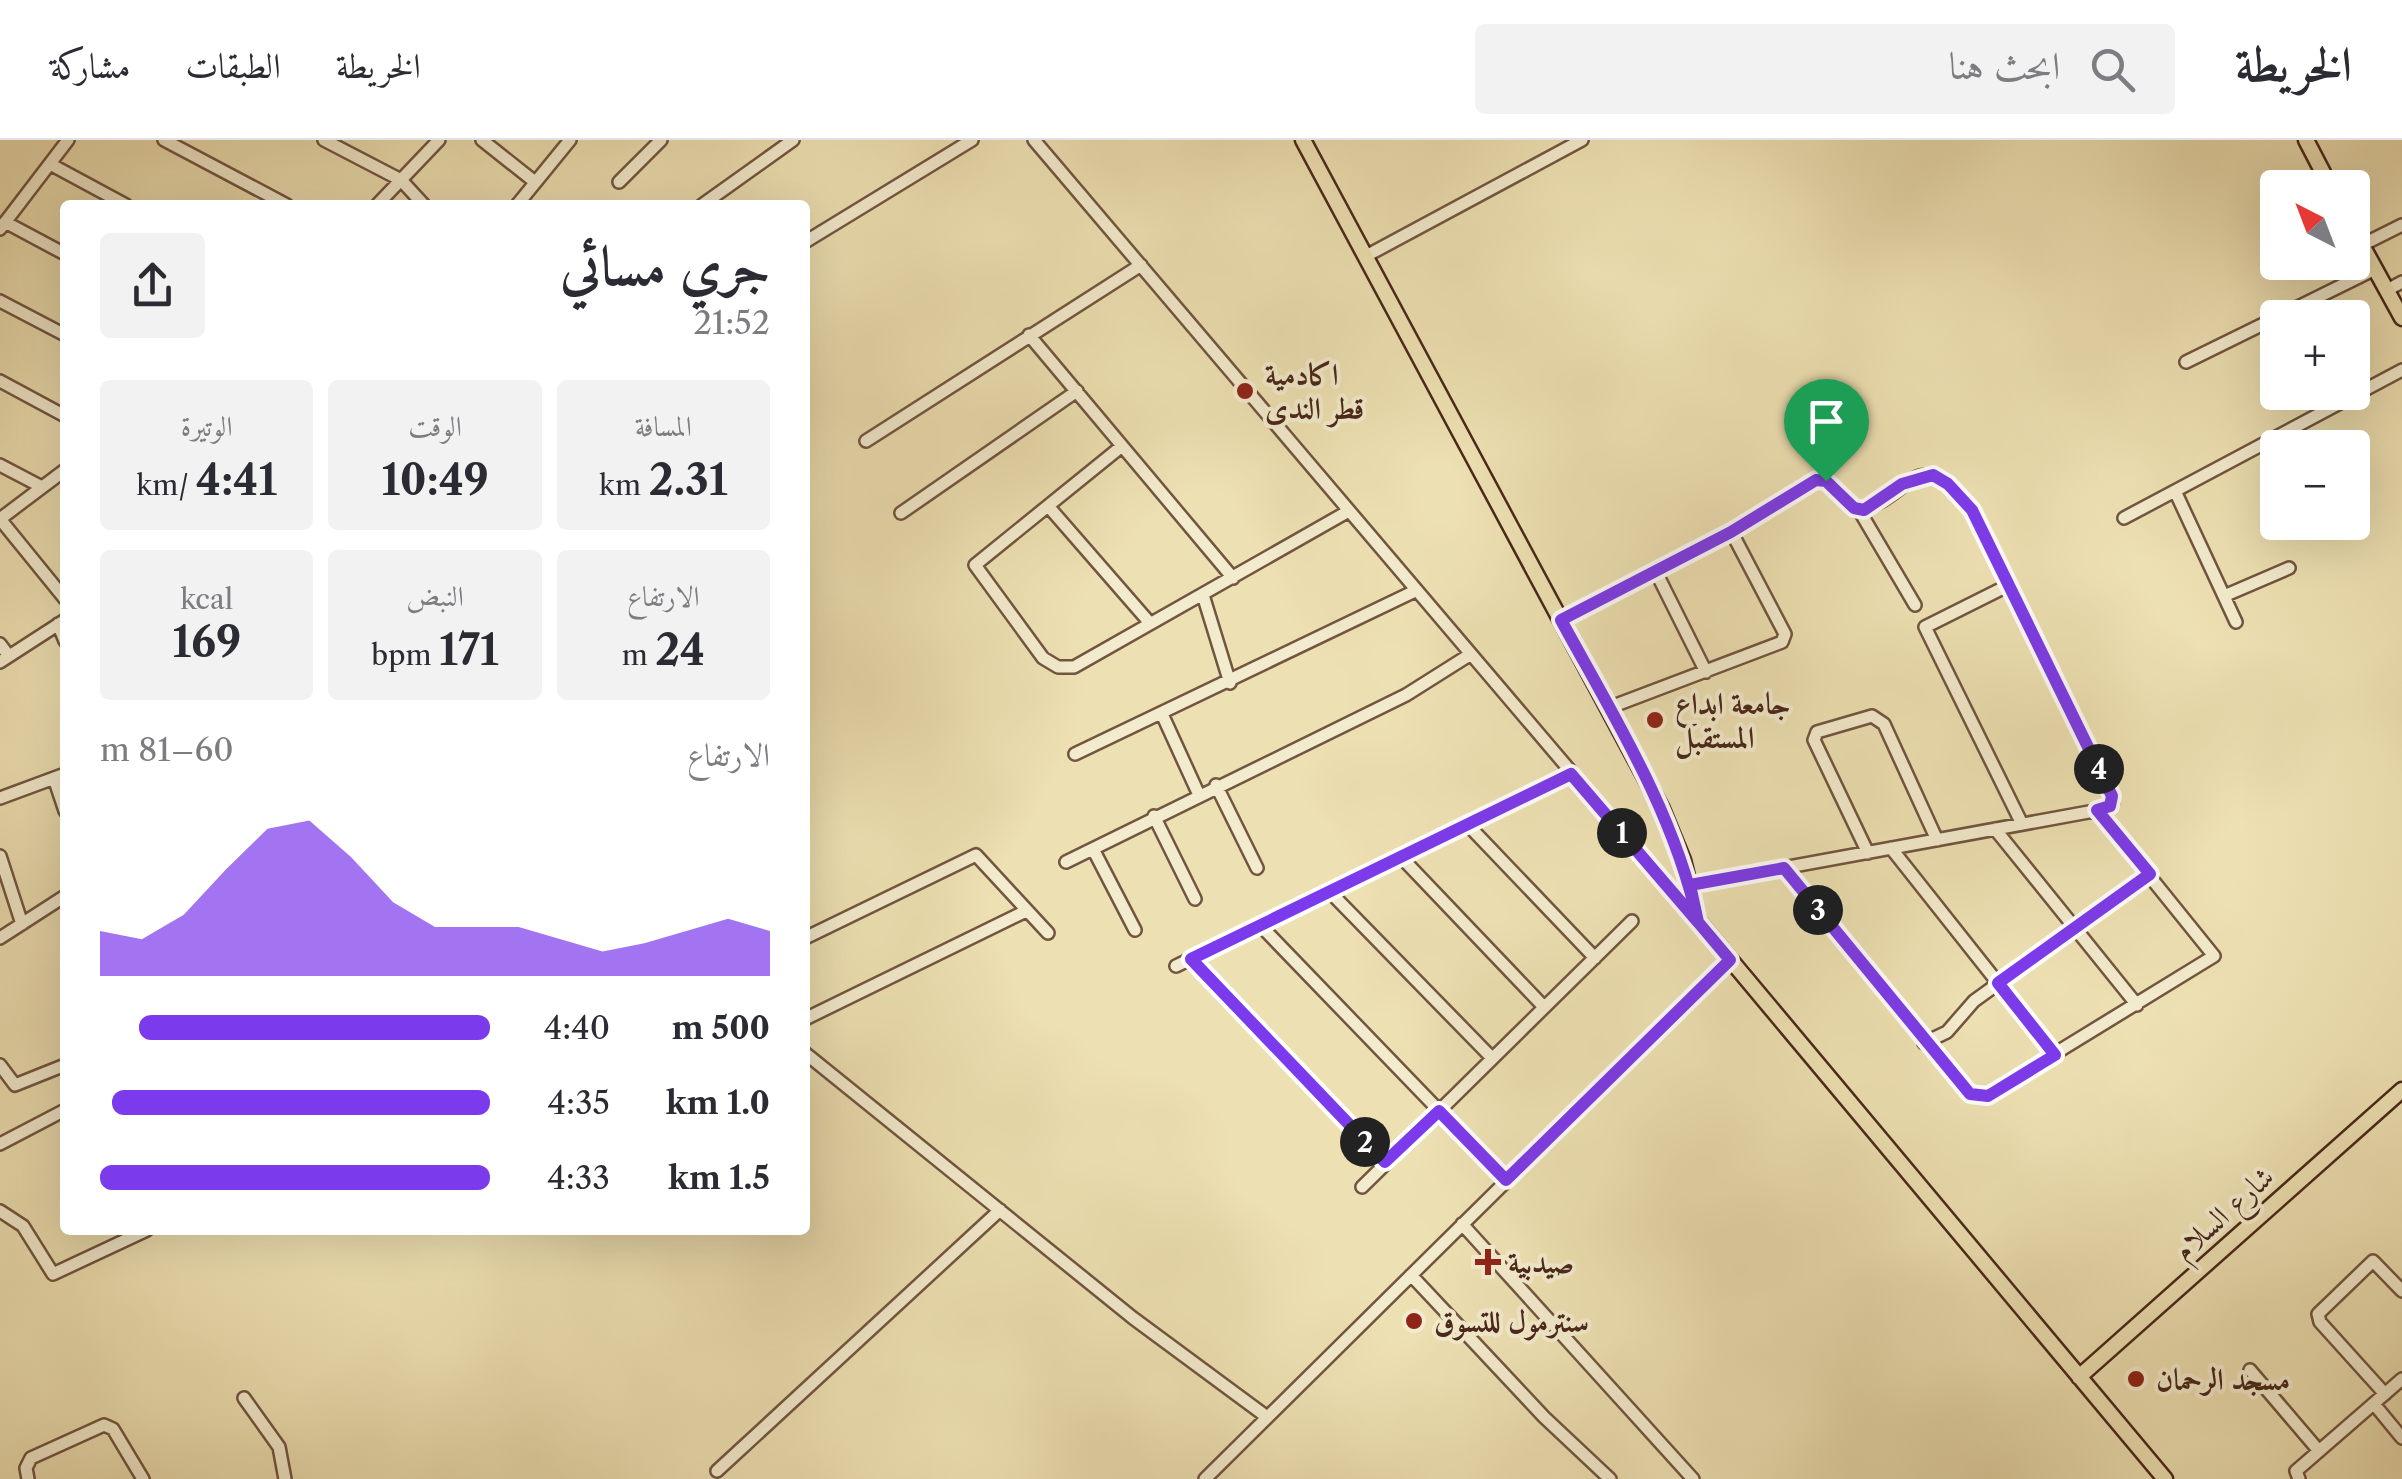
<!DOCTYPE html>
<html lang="ar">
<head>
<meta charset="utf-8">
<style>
	body { margin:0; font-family:"Libre Caslon Text",Amiri,serif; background:#f2f2f3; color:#2b2b33; direction:rtl; height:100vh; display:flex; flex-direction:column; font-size:38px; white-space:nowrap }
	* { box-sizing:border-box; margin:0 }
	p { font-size:32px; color:#7c7c81 }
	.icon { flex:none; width:55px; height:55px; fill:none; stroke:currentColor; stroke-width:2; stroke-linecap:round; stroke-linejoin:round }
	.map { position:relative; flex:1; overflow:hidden; direction:ltr }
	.drawer { position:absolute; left:60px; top:60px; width:750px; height:1035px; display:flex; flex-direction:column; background:#fff; border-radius:10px; box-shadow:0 10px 40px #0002; direction:rtl }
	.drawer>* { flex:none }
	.needle { width:65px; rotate:318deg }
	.tools { position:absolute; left:2260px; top:30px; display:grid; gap:20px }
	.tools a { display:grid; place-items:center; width:110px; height:110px; border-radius:10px; background:#fff; box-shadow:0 10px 40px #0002; font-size:50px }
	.pin { position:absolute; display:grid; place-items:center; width:85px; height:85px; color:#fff; margin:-102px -42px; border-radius:50% 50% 50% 0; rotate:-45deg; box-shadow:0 0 10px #0007 }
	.pin .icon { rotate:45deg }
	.km { position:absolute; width:50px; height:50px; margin:-25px; border-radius:50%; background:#222; color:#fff; font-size:28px; line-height:50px; text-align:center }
	.round { display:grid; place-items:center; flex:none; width:105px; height:105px; border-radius:10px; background:#f2f2f3 }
	.head { display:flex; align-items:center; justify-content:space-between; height:170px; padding:0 40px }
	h1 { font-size:55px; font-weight:800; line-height:75px }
	.figures { display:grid; grid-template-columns:repeat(3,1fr); gap:15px; height:170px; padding:10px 40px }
	.figures div { display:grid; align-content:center; border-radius:10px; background:#f2f2f3; text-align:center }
	.figures b { font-size:42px; font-weight:800 }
	.figures small { font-size:28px; font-weight:400 }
	.figures p { font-size:28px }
	.chart { height:280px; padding:20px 40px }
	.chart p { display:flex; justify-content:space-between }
	.chart svg { width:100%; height:180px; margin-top:10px; fill:#7c3aed; opacity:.7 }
	ul { padding:0 40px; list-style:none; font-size:32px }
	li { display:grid; grid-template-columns:160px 120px 1fr; align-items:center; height:75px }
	li i { height:25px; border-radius:12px; background:#7c3aed }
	header { display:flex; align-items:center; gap:60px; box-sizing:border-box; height:140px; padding:0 50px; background:#fff; border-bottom:2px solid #e1e1e2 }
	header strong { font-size:48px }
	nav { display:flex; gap:55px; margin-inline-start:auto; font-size:35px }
	.search { width:700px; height:90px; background:#f2f2f3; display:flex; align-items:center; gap:25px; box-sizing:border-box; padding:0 35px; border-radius:10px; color:#7c7c81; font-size:38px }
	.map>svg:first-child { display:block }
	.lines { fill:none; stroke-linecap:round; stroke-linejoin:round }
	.minor-casing { stroke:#725540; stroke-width:16 }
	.major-casing { stroke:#49271a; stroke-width:19 }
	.minor { stroke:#f3ebcd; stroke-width:11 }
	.major { stroke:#ede0b2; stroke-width:14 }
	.route-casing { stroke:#fff; stroke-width:20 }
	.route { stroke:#7c3aed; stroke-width:12 }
	.poi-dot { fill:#8f2418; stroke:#f3ebcd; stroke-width:4 }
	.labels { text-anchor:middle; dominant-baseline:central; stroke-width:8; stroke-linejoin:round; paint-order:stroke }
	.poi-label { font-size:30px; font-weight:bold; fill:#49271a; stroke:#f3ebcd; text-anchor:start }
	.street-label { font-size:30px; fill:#49271a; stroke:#f3ebcd }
</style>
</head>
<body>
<header>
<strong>الخريطة</strong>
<div class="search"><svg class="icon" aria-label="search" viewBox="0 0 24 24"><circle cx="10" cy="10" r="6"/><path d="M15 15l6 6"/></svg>ابحث هنا</div>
<nav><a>الخريطة</a><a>الطبقات</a><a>مشاركة</a></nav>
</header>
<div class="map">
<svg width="2402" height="1339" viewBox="0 0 2402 1339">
	<rect width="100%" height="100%" fill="#ede0b2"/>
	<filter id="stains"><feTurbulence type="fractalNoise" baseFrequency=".002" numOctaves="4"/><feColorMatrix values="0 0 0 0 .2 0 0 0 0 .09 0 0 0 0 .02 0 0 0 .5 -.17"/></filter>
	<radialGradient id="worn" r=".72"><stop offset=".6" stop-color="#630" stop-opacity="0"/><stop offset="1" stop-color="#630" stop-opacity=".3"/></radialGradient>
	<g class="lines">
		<defs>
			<path id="minor" d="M164,0L287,65
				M324,0L401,40L424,65
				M482,0L535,42
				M1034,0L1698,781
				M50,24L126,65
				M619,42L661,0
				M377,65L439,0
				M517,65L570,0
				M702,65L793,0
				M5,82L65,114
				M0,89L68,0
				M805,102L972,0
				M2362,105L2402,85
				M1366,116L1582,0
				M2387,150L2402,142
				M0,161L65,195
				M1029,195L1233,438
				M2186,222L2375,129
				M0,241L65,276
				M866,301L1141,125
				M1122,306L975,425L1043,518L1058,527H1074L1347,372
				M0,325L42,347
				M2175,351L2236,482
				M1048,366L1149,482
				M1859,370L1915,465
				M901,373L1077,251
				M2124,378L2402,230
				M0,379L65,459
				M0,379L65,330
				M1655,430L1706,532
				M2009,445L1925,487L2022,684
				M1203,455L1230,543
				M2224,456L2289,428
				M1561,479L1731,391L1785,494L1782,502L1608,568
				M58,484L65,501
				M0,504L9,516
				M0,522L65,480
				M1162,574L1199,655
				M1075,614L1415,451
				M54,638L65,671
				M1216,645L1257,728
				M0,658L65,634
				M1154,676L1195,759
				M1468,685L1595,818
				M1995,689L2137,865
				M1891,708L2055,915
				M1093,709L1135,790
				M1868,713L1814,600L1817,592L1872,576L1884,584L1937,700
				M0,716L22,784
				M1401,717L1544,867
				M1066,722L1406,555L1471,514
				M1784,728L1966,951L1984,957L2214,816L2097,671
				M1690,745L2105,669L2113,662L1972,370C1913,299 1914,357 1859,370L1821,338L1731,391
				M1330,752L1492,918
				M1260,785L1506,1040
				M0,798L65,756
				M805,798L976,715L1048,793
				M1191,819L1385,1022
				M1176,826L1571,634
				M805,879L1026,771
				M1924,903L1947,892L1974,861L2150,734
				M805,913L1133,1178L1267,1277
				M0,925L15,945L65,925
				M0,1004L65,970
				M1362,1047L1632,781
				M0,1071L23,1086L53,1134L147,1090
				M1462,1084L1693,1339
				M1411,1135L1544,1277L1610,1339
				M2250,1230L2319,1311
				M2385,1254L2320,1182L2318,1174L2373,1121L2402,1151
				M244,1258L279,1307L285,1339
				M2374,1264L2402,1298
				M717,1331L1000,1070
				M28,1339L26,1328L31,1318L104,1285L113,1289L143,1339
				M1205,1339L1730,820
				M2299,1339L2296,1331L2402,1239"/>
			<path id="major" d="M1303,0L1662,669L1683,720L1698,781L2165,1339
				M2306,0L2331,48
				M2352,87L2402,178
				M2079,1237L2402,950"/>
		</defs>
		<!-- minor casing -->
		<use href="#minor" class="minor-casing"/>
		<!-- major casing -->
		<use href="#major" class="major-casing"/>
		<!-- minor -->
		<use href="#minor" class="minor"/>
		<!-- major -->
		<use href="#major" class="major"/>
	</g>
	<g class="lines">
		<defs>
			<path id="route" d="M1826,341L1816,340L1731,392L1561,480C1614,577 1674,672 1698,782L1571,634L1191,819L1385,1022L1439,971L1506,1040L1730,820L1698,782L1690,745L1784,728L1970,954L1988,956L2055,915L1998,843L2150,734L2097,670L2110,666L2112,656L1972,370L1948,344L1933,335L1902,344L1864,370L1854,368L1826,341"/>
		</defs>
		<!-- route casing -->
		<use href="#route" class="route-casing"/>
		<!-- route -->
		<use href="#route" class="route"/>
	</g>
	<!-- markers -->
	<g class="poi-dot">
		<circle cx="1245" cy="251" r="10"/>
		<circle cx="1655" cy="580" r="10"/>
		<path d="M1483 1107h10v10h10v10h-10v10h-10v-10h-10v-10h10z"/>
		<circle cx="1414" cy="1181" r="10"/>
		<circle cx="2136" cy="1239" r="10"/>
	</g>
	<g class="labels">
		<!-- poi labels -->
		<g class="poi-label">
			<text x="1265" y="234">اكادمية<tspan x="1265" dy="34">قطر الندى</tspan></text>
			<text x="1675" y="563">جامعة ابداع<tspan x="1675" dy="34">المستقبل</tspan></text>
			<text x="1508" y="1122">صيدبية</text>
			<text x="1434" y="1181">سنترمول للتسوق</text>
			<text x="2156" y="1239">مسجد الرحمان</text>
		</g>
		<!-- street labels -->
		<g class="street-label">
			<text transform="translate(2223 1073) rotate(-42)">شارع السلام</text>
		</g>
	</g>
	<rect width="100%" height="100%" filter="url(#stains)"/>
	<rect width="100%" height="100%" fill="url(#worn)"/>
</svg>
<div class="tools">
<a><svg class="needle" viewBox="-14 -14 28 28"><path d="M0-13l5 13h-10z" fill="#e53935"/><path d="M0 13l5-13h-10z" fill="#7c7c81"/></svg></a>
<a>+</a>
<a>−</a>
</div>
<div class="pin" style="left:1826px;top:341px;background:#1e9e55"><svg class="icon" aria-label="arrive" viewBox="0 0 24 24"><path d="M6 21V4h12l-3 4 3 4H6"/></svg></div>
<b class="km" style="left:1622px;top:693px">1</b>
<b class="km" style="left:1365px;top:1002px">2</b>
<b class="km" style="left:1818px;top:770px">3</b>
<b class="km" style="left:2099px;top:629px">4</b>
<section class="drawer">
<div class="head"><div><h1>جري مسائي</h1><p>21:52</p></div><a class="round"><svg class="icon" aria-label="share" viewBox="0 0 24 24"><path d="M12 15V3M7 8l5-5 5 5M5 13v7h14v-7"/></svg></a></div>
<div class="figures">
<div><p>المسافة</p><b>2.31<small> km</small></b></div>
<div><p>الوقت</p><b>10:49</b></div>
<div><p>الوتيرة</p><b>4:41<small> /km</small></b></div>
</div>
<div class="figures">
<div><p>الارتفاع</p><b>24<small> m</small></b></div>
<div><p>النبض</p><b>171<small> bpm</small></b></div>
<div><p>kcal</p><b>169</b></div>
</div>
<div class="chart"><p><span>الارتفاع</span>60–81 m</p>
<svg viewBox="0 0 160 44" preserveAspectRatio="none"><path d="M0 44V33L10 35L20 29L30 18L40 8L50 6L60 15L70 26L80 32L90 32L100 32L110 35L120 38L130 36L140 33L150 30L160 33V44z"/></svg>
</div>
<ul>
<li><b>500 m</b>4:40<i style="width:90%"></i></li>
<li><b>1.0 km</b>4:35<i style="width:97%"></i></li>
<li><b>1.5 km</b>4:33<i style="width:100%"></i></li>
</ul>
</section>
</div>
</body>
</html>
